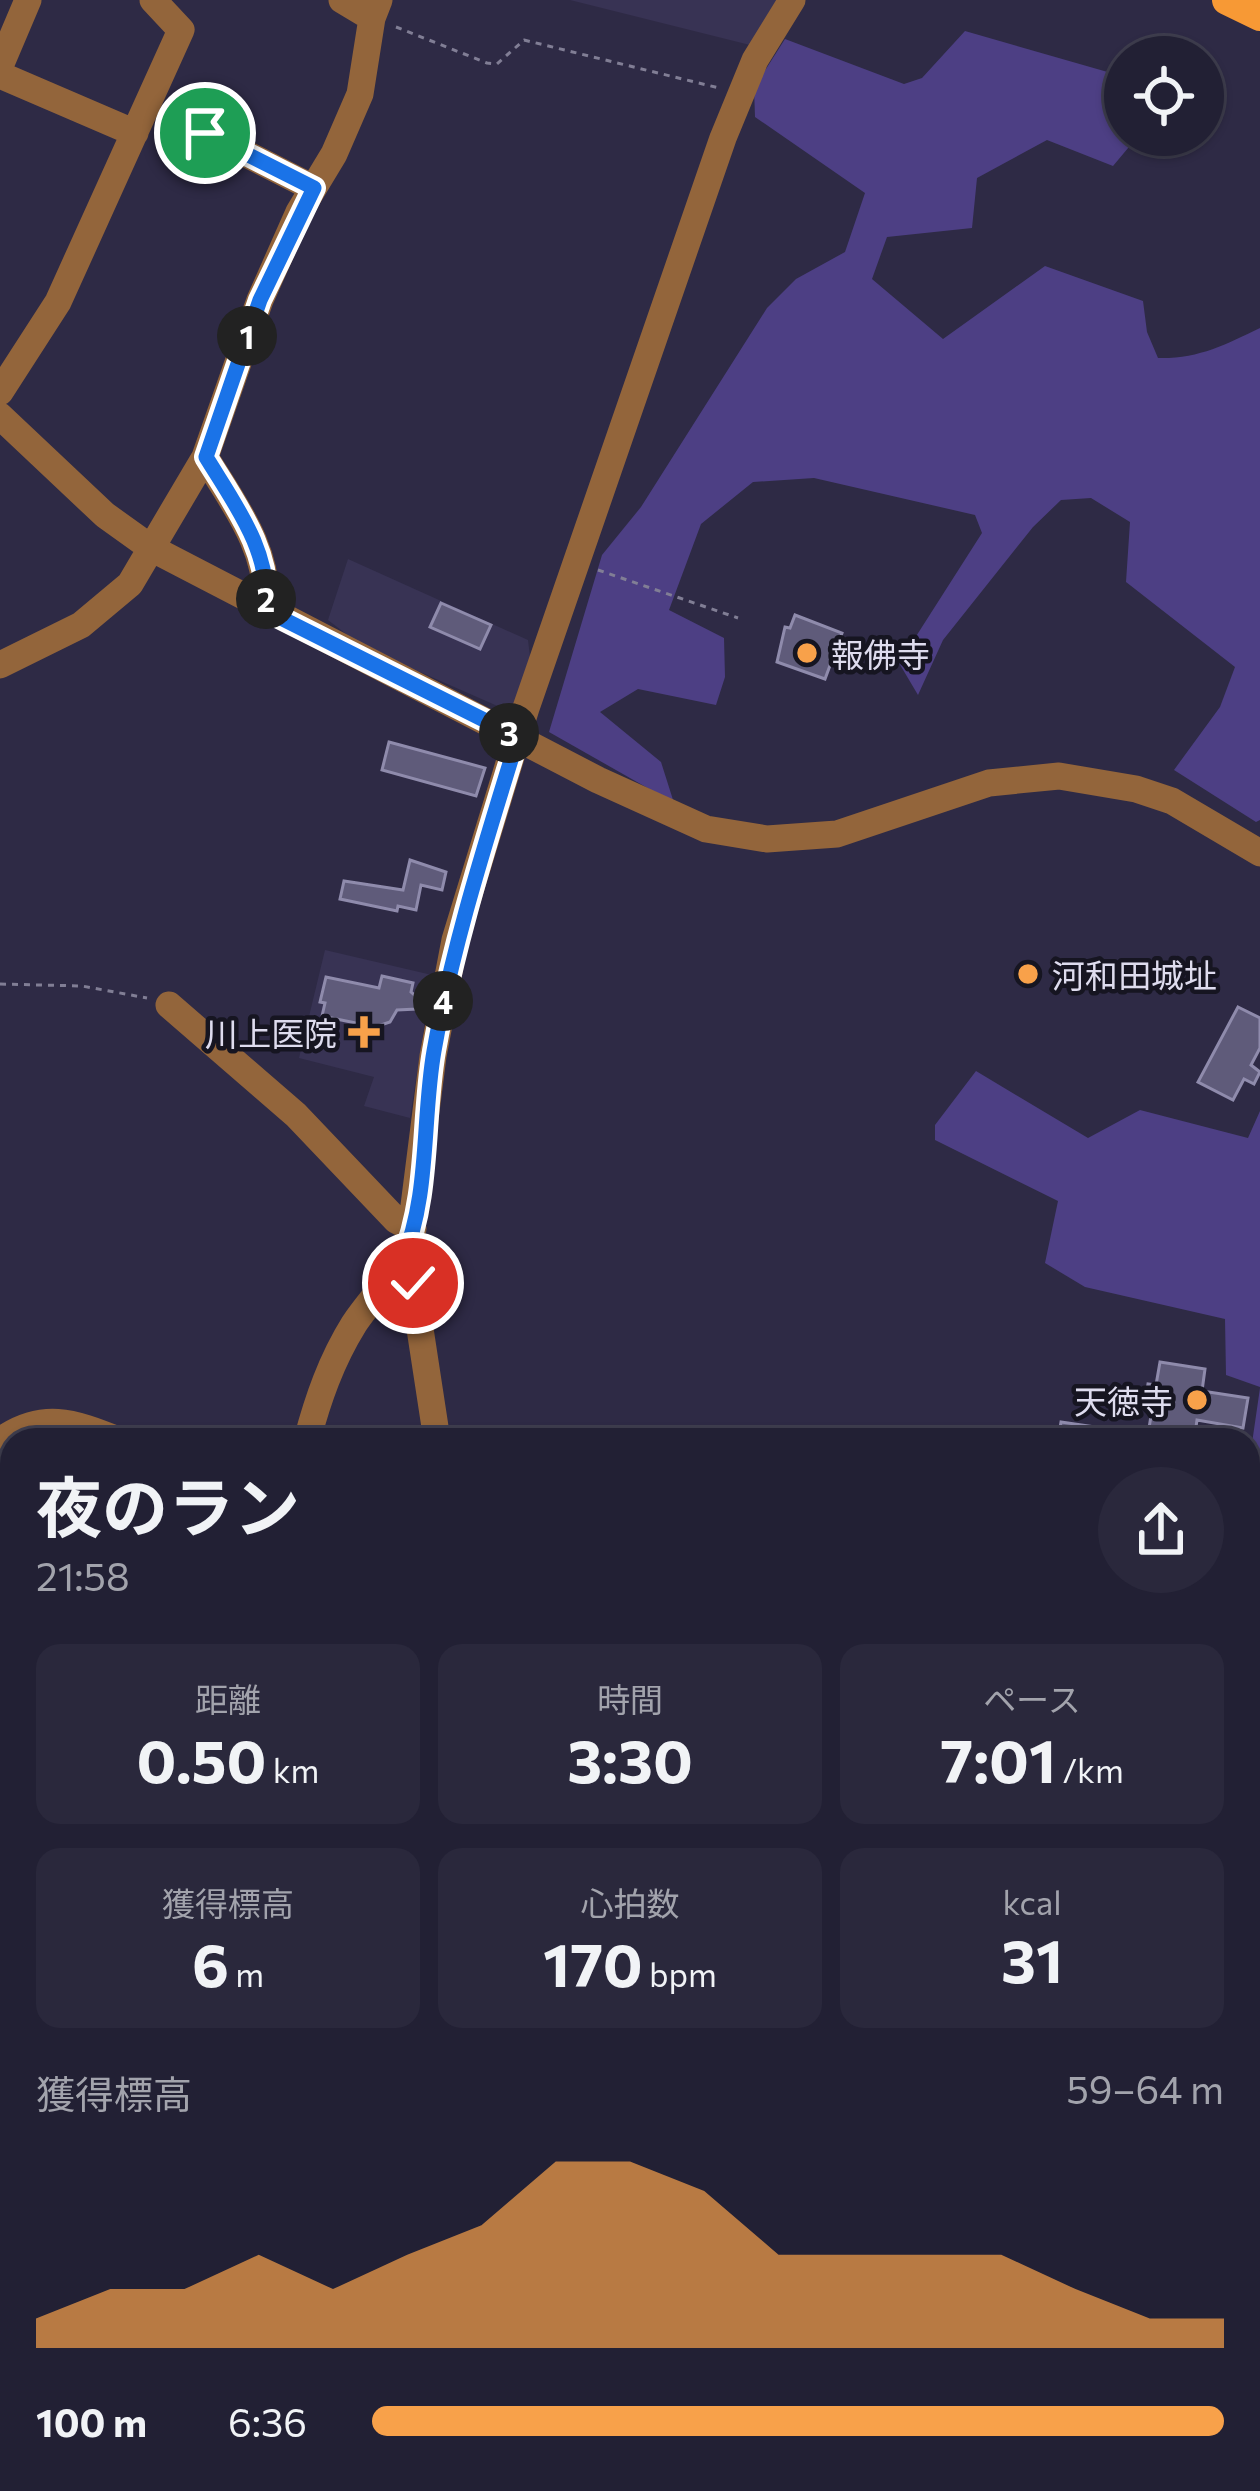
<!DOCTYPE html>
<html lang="ja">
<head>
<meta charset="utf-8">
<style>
	body { margin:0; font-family:Commissioner,"Noto Sans JP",sans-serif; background:#2a283c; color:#f1f3f6; height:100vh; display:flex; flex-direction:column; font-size:45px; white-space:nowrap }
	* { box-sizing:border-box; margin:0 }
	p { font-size:39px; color:#a2a3ac }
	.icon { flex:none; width:66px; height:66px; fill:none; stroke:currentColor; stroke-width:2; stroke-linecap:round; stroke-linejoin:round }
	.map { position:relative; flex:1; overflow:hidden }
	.panel { position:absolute; left:0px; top:1428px; width:1260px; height:1065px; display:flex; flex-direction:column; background:#222034; border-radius:36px 36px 0 0; box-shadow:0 3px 9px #0004,0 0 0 3px #3f3e4f }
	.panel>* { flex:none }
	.tools { position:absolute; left:1104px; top:36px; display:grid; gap:24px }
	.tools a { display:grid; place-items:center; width:120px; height:120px; border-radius:50%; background:#222034; box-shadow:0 3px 9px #0004,0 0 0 3px #3f3e4f; font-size:60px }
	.pin { position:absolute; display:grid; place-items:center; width:102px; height:102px; color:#fff; margin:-51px; border:6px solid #fff; border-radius:50%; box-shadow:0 3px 12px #0007 }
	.km { position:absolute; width:60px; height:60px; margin:-30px; border-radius:50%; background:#222; color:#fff; font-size:33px; line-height:60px; text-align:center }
	.round { display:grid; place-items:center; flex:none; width:126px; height:126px; border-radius:63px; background:#2a283c }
	.overview { display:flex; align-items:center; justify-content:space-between; height:204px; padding:0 36px }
	h1 { font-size:66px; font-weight:700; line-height:90px }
	.stats { display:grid; grid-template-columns:repeat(3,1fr); gap:18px; height:204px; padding:12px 36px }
	.stats div { display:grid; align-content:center; border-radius:24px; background:#2a283c; text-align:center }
	.stats b { font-size:60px; font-weight:700 }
	.stats small { font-size:33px; font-weight:400 }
	.stats p { font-size:33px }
	.chart { height:336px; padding:24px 36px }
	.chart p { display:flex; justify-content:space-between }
	.chart svg { width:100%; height:216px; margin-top:12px; fill:#f8a14a; opacity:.7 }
	ul { padding:0 36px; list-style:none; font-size:39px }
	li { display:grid; grid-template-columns:192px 144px 1fr; align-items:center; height:90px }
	li i { height:30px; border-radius:15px; background:#f8a14a }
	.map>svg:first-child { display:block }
	.built { fill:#383354 }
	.green { fill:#4d3f84 }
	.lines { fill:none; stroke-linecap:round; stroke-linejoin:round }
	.river { stroke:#17043c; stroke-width:33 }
	.building { fill:#5f5b7a; stroke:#8f8bac; stroke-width:3 }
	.path { stroke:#817e95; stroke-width:3; stroke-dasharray:6 6; stroke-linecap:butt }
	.minor { stroke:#93653b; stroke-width:27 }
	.major { stroke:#f79935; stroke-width:30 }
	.route-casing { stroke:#fff; stroke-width:24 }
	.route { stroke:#1a73e8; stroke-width:15 }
	.poi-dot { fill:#f8a14a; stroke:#161521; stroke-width:4.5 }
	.labels { text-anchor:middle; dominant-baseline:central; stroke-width:9; stroke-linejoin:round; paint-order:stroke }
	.poi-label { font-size:33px; fill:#dedcee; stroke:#161521; text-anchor:start }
</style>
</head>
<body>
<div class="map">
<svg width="1260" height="2491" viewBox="0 0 1260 2491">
	<rect width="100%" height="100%" fill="#2e2a45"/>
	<!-- built -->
	<path class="built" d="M570,0H780L750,45Z
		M348,559L528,640L531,665L517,704L502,708L411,668L350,637L328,620Z
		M325,950L432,975L410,1118L364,1106L374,1077L299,1058Z"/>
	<!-- green -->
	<path class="green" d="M965,31L1125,77V135H1139L1113,166L1047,140L977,178L972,228L887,237L872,279L943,339L1045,266L1143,301L1147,332L1158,358C1198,359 1225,345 1260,328V820L1256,822L1174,770L1220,707L1235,667L1126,582L1130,522L1091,498L1061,500L1033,527L943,640L918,695L899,663L982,533L975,515L814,478L753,482L701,524L669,610L724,638L725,677L716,705L638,689L600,712L661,762L674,803L549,732L602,555L641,507L767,308L796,279L845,252L865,193L755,117L754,88L785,39L904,84L922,78Z
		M976,1071L1088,1138L1140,1110L1248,1138L1260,1111V1387L1226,1375L1225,1319L1085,1287L1045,1263L1058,1201L935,1140V1125Z
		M1260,1388V1599L1248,1602V1450H1251Z"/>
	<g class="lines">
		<!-- river -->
		<path class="river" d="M1248,2232L1260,2228
			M0,2366L12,2387
			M122,2481L125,2491
			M665,2491L680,2481"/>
	</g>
	<!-- building -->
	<path class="building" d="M441,603L491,625L480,649L430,627Z
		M795,615L842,633L825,679L777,662L785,627L790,628Z
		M389,742L485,768L476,796L382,770Z
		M410,860L446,872L442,890L421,885L416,910L398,906L397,911L340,899L344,881L403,890Z
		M382,976L413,983L411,992L419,999L417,1009L397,1010L390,1022L375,1027L322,1016L325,1003L320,1002L326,977L379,988Z
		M1238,1007L1260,1018V1048L1251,1065L1260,1072L1254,1084L1244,1079L1233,1100L1198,1082Z
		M1160,1362L1205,1369L1202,1391L1248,1398L1243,1428L1197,1420L1195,1434L1186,1433L1184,1440H1147L1153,1404L1145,1403L1148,1384L1156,1385Z
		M1061,1422L1123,1431V1440H1058Z"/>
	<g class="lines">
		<!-- path -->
		<path class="path" d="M396,27L487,63L497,64L524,40L719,88
			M598,570L738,618
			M0,984L82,986L147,998
			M1248,1985L1260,1983
			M1248,2211L1260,2207
			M1248,2313L1260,2351"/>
		<!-- minor -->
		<path class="minor" d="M342,0L372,18
			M0,66L28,0
			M0,75L135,133
			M205,133L313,188
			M0,392L58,302L181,30L153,0
			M0,416L105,515L151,548L598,780L706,829L767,839L837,834L989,783L1059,776L1136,789L1172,801L1260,853
			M205,457C234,504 272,553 265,610
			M0,665L81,625L130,584L205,457L260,300L299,212L334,154L360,94L372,18L379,0
			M169,1005L296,1115L396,1220L413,1229
			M402,1261L413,1283L437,1440
			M307,1440C318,1399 331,1361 354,1324C372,1297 396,1275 409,1245L433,1056L455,940L526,708L723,138L755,60L792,0
			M0,1441C42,1411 73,1422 118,1440
			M0,1574L12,1566
			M1248,1853L1260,1850
			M1248,2029L1260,2025
			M1248,2149L1260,2145
			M0,2430L12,2452
			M28,2481L34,2491
			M526,2481L529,2491"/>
		<!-- major -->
		<path class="major" d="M1227,0L1260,16
			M1248,1644L1260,1642
			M0,2076L12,2069"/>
	</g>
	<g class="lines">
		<defs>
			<path id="route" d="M205,133L314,188L260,300L206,457C234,503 273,554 265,610L518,737C486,842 453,943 434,1051C422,1119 430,1197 402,1261L413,1283"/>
		</defs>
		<!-- route casing -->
		<use href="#route" class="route-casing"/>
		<!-- route -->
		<use href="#route" class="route"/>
	</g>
	<!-- markers -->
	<g class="poi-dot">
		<circle cx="807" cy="653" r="12"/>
		<circle cx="1028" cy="974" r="12"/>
		<path d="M358 1014h12v12h12v12h-12v12h-12v-12h-12v-12h12z"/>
		<circle cx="1197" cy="1400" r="12"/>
	</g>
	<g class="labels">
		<!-- poi labels -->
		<g class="poi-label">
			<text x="831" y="653">報佛寺</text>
			<text x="1052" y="974">河和田城址</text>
			<text x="337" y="1032" text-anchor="end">川上医院</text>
			<text x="1173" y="1400" text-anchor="end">天徳寺</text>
		</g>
	</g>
</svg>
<div class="tools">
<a><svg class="icon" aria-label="locate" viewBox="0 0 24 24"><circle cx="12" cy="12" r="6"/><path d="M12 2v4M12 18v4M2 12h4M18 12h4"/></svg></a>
</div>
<div class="pin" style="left:205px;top:133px;background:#1e9e55"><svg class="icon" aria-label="arrive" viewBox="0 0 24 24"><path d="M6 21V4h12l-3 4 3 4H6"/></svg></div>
<div class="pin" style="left:413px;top:1283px;background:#d93025"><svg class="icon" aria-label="check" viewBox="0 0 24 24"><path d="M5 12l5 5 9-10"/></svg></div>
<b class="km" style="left:247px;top:336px">1</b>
<b class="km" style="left:266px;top:599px">2</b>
<b class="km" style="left:509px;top:733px">3</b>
<b class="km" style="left:443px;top:1001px">4</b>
<section class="panel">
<div class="overview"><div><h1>夜のラン</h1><p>21:58</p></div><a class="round"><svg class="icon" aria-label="share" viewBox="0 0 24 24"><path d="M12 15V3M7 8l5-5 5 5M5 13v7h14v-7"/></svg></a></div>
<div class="stats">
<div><p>距離</p><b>0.50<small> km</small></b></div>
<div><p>時間</p><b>3:30</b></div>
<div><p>ペース</p><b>7:01<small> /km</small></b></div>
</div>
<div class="stats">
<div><p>獲得標高</p><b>6<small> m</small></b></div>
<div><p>心拍数</p><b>170<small> bpm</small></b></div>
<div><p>kcal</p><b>31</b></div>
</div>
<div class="chart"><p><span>獲得標高</span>59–64 m</p>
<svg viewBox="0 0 160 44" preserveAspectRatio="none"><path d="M0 44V38L10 32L20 32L30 25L40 32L50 25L60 19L70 6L80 6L90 12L100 25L110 25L120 25L130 25L140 32L150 38L160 38V44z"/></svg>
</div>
<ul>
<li><b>100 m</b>6:36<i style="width:100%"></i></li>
</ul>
</section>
</div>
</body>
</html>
